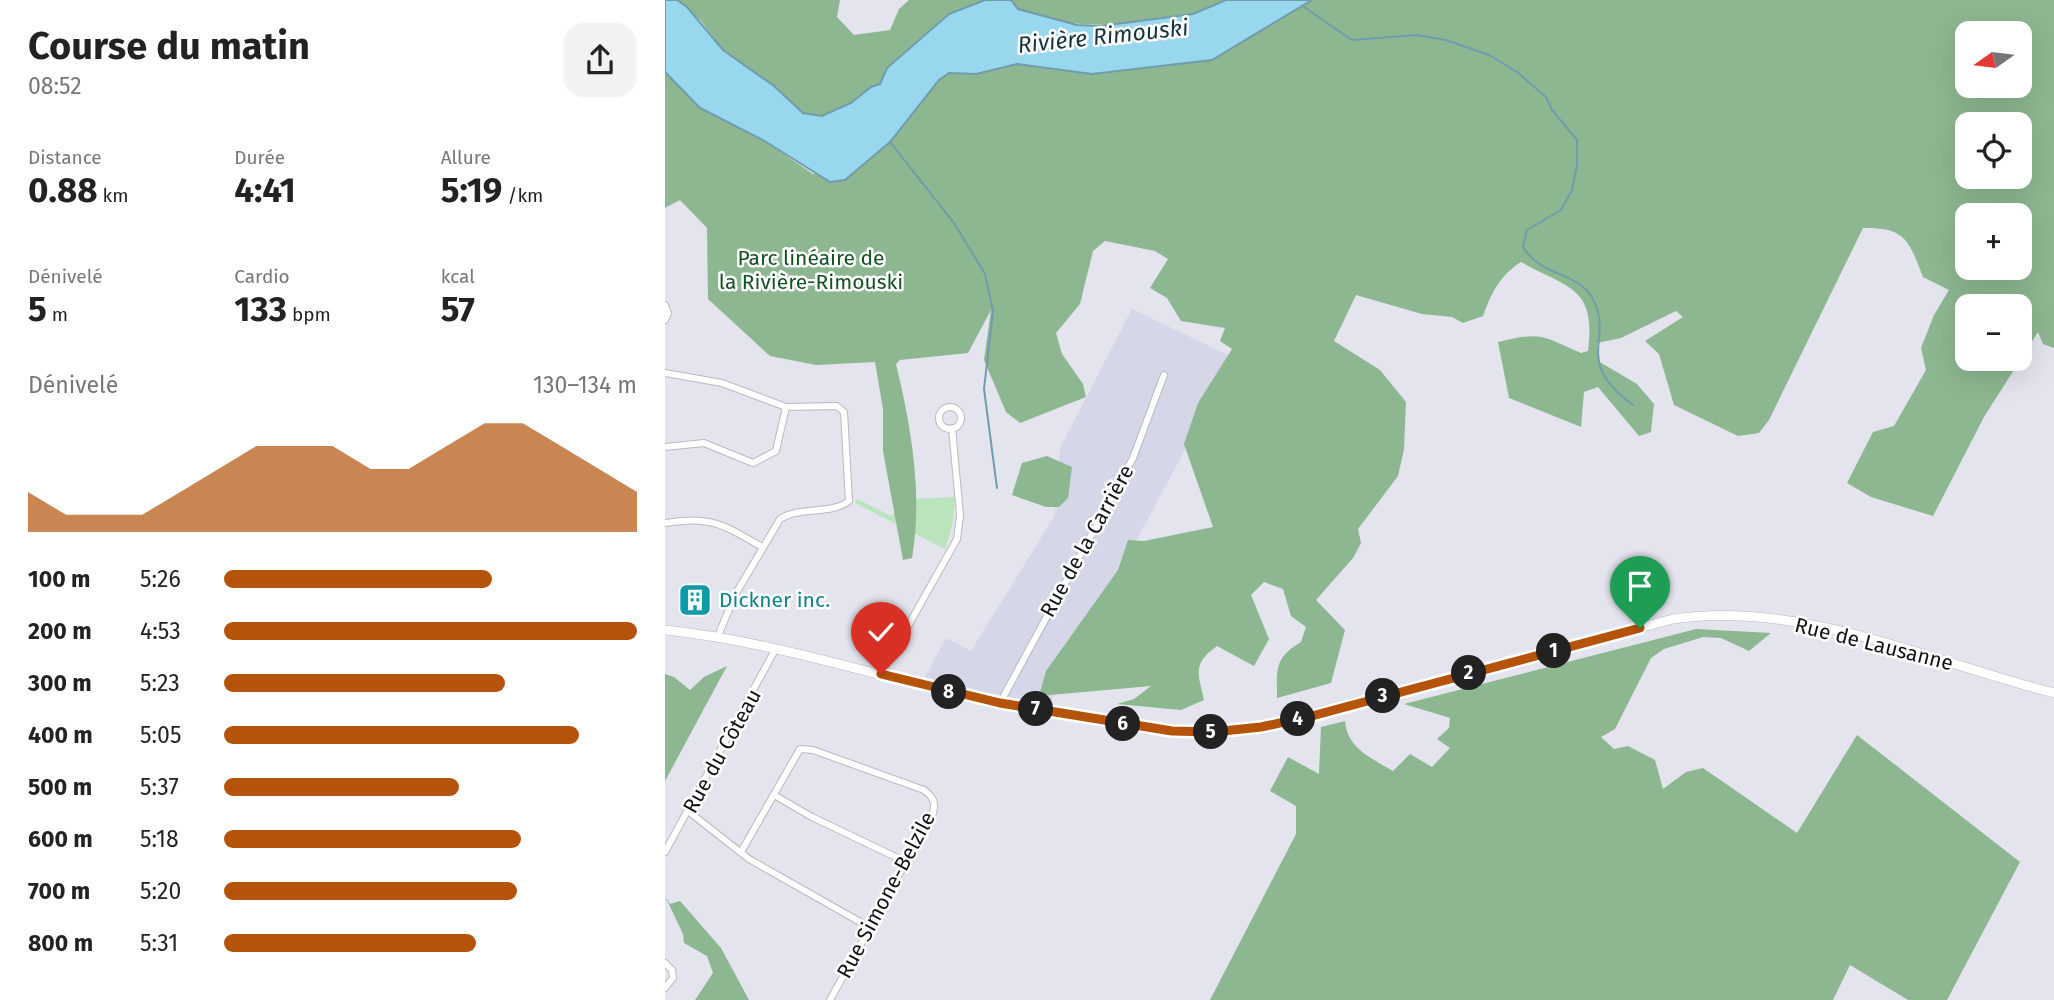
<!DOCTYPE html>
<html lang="fr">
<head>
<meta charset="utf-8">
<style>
	body { margin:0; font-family:"Fira Sans",sans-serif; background:#f2f2f2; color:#222; height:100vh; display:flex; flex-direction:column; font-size:26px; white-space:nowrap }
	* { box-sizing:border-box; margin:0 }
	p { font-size:23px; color:#767676 }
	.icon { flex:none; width:38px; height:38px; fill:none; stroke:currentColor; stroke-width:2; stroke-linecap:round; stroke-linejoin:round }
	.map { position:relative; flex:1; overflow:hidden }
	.panel { display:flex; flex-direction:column; background:#fff; width:665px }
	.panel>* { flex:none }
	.needle { width:46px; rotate:256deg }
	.controls { position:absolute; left:1290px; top:21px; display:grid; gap:14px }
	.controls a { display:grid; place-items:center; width:77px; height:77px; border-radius:14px; background:#fff; box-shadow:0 7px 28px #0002; font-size:35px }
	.pin { position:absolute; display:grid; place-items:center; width:60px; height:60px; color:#fff; margin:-72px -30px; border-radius:50% 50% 50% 0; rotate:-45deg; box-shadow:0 0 7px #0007 }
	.pin .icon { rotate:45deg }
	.km { position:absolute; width:35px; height:35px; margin:-18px; border-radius:50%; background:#222; color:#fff; font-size:19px; line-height:35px; text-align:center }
	.round { display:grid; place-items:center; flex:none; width:74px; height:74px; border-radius:21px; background:#f2f2f2 }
	.headline { display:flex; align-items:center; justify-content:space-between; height:119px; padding:0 28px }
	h1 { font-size:38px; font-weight:700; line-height:52px }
	.stats { display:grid; grid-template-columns:repeat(3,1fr); gap:10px; height:119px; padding:7px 28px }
	.stats div { display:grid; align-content:center }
	.stats b { font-size:35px; font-weight:700 }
	.stats small { font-size:19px; font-weight:400 }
	.stats p { font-size:19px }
	.chart { height:196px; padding:14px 28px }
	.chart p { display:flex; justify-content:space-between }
	.chart svg { width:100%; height:126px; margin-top:7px; fill:#b45309; opacity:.7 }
	ul { padding:0 28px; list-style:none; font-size:23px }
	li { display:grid; grid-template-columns:112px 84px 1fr; align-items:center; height:52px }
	li i { height:18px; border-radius:9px; background:#b45309 }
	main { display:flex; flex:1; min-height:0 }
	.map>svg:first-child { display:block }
	.built { fill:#d5d6e7 }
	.green { fill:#b9e4bc }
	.forest { fill:#8db790; fill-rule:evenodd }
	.water { fill:#98d7ed; stroke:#709cac; stroke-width:2 }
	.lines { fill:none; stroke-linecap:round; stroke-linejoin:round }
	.stream { stroke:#709cac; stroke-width:2 }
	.street-casing { stroke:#b8b9c2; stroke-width:8 }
	.secondary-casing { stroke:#b8b9c2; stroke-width:10 }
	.street { stroke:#fff; stroke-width:6 }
	.secondary { stroke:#fff; stroke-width:9 }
	.route-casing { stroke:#fff; stroke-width:14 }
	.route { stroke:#b45309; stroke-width:9 }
	.labels { text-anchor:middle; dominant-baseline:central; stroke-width:5; stroke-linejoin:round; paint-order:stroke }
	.park-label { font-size:21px; fill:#135120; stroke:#fff }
	.street-label { font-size:21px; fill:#111215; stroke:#fff }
	.culture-label { font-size:21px; fill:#0d838f; stroke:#fff; text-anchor:start }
	.water-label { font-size:23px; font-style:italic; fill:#15343e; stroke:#fff }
</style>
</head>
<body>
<main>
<section class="panel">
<div class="headline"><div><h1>Course du matin</h1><p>08:52</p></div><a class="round"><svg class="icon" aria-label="share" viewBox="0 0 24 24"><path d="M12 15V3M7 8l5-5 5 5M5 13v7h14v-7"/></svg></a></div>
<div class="stats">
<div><p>Distance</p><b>0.88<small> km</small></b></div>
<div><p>Durée</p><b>4:41</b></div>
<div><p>Allure</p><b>5:19<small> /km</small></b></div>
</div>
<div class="stats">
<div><p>Dénivelé</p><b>5<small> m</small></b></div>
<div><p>Cardio</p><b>133<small> bpm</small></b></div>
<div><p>kcal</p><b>57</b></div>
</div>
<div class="chart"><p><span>Dénivelé</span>130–134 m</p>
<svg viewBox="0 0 160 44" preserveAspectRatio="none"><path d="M0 44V30L10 38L20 38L30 38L40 30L50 22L60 14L70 14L80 14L90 22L100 22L110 14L120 6L130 6L140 14L150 22L160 30V44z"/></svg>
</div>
<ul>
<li><b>100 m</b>5:26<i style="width:65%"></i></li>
<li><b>200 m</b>4:53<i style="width:100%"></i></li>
<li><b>300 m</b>5:23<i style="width:68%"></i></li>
<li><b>400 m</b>5:05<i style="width:86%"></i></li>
<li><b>500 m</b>5:37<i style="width:57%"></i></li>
<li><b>600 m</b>5:18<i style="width:72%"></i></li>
<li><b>700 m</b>5:20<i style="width:71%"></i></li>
<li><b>800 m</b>5:31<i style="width:61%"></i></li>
</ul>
</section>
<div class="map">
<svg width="1389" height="1000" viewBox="0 0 1389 1000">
	<rect width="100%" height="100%" fill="#e3e4ee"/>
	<!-- built -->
	<path class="built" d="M467,309L569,358L384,704L258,681L281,638L306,651L390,515L395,448Z"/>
	<!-- green -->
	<path class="green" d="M290,497L288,522L280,549L190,503L192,499L226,516L244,499Z"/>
	<!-- forest -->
	<path class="forest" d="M12,0H175L172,17L189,35L225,30L234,9L244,0H321L284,14L222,68L215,84L206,87L186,103L156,116L138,113L109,86L58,50L36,21Z
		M343,0H561C516,27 402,34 355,10C350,8 347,2 343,0Z
		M647,0H1389V348L1378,344L1373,332L1319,417L1268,516L1206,497L1182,483L1208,432L1229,426L1261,370L1256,348L1269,315L1284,290L1258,277C1244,241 1241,227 1198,228L1104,420L1094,433L1073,436L1009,405L994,354L980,341L1018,317L1011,311L956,338L932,343L933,361L972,384L989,404L986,432L974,436L933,387L919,392L916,427L844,398L833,342C877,331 877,336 916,353L923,351C931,287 905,289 856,262C835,275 826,294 818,316L798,323L787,317L757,314L691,295L669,341L715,370L741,402L739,449L733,476L693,529L696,543L688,558L651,600L680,630L666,683L612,698C612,669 609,658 636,642L641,627L626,616L618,589L599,582L586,595L604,639L589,666L552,646C527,664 533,673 539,700L516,710L452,704L469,699L486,686L374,696L381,671L453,570L463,540L479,541L548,527L519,444L533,403L567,349L555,341L560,328L516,321L502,298L485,288L503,259L490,251L440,241L428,251L415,304L391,333L397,354L418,384L421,397L355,423L341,412L319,360L326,310L303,353L235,360L231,364C246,426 258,494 247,558L238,560L218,451V409L210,362L151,365L105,356L43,299L42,228L15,200L0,208V72L35,108L98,140L148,174L191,172L225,142L274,80L284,73L311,74L352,64L427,74L547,60ZM1302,33H1354V86H1302ZM1302,124H1354V177H1302ZM1302,215H1354V268H1302ZM1302,306H1354V359H1302Z
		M382,456L407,467L403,498L394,507H381L347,495L357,463Z
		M1031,629L1106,633L1084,651L1056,638L1038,637L999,649L986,658L950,729L936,737L949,749L963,746L990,760L998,789L1021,772L1038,768L1132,833L1192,735L1355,862L1282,1000H1243L1185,965L1168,1000H545L631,834V806L605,791L623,757L654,774L656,727L680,721C682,748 706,758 728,771L745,754L767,767L785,748L772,739L784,728L785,718L739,704Z
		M62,666L0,781V674L9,677L25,690L39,677Z
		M0,896L5,904L15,901L56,948L84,1000H30L48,973L42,956L19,943L18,934Z"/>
	<!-- water -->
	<path class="water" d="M0,0H12L22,7L58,50L109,86L138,113L157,116L186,103L206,87L215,84L222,68L284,14L320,0H346L353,9L412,25L436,26L528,14L561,0H647L547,60L427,74L352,64L311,74L284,73L274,80L225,142L180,180L165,182L98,140L35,108L0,72Z"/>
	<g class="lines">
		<!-- stream -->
		<path class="stream" d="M639,7L687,40L752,35L781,40L824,55L852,72L881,97L887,110L912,140V165L907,190L896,210L862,230L858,247C875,276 913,273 926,296C952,338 905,359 968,405
			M225,142L289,223L320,274L328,311L319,389L332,488"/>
		<defs>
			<path id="street" d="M0,305L3,313L0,320
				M0,373L57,383L121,407L172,406L179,412L184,501C166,515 135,506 115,519L70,595L53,636
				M274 418a11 11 0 1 1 22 0a11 11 0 1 1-22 0Z
				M0,447L39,443L88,463L111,451L121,407
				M0,523C45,515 59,525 97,547
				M216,674L292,539L295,515L287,428
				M335,703L468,458L499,375
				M109,795L147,817L241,862
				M23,811L84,859L204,927
				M0,852L111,648
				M76,852L135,749L148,750L259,790C268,797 271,802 268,813L165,1000
				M0,963L7,970L8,978L0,988"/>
			<path id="secondary" d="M0,630C94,640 183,667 275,690C318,701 362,708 406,715C473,727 528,735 596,727L1008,619C1137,600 1266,662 1389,693"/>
		</defs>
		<!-- street casing -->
		<use href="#street" class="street-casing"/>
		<!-- secondary casing -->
		<use href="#secondary" class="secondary-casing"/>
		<!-- street -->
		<use href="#street" class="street"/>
		<!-- secondary -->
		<use href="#secondary" class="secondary"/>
	</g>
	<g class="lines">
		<defs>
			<path id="route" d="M216,674L335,703L507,731L548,732L596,727L643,717L975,628"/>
		</defs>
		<!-- route casing -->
		<use href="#route" class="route-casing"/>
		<!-- route -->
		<use href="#route" class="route"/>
	</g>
	<!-- icons -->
	<defs>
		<symbol id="building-square" viewBox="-11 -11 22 22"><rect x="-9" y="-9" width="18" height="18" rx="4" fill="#0f9aa8" stroke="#fff"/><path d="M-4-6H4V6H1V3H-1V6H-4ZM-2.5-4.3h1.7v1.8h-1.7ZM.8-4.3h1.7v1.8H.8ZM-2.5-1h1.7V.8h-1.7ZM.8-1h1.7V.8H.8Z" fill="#fff"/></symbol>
	</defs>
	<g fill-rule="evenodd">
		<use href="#building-square" x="11" y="581" width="38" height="38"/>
	</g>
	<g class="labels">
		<!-- park labels -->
		<g class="park-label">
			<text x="146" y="258">Parc linéaire de<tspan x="146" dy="24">la Rivière-Rimouski</tspan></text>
		</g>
		<!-- street labels -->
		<g class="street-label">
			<text transform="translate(422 541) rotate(-61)">Rue de la Carrière</text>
			<text transform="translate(1209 644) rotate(14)">Rue de Lausanne</text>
			<text transform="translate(57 751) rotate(-61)">Rue du Côteau</text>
			<text transform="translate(221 895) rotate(-62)">Rue Simone-Belzile</text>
		</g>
		<!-- culture labels -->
		<g class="culture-label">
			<text x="54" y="600">Dickner inc.</text>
		</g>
		<!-- water labels -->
		<g class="water-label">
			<text transform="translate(438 36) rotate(-6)">Rivière Rimouski</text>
		</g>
	</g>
</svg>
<div class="controls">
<a><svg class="needle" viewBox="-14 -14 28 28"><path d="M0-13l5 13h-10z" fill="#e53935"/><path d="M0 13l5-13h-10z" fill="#767676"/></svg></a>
<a><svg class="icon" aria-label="locate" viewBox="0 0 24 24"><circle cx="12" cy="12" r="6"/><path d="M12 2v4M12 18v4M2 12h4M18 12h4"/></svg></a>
<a>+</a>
<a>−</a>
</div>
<div class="pin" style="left:975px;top:628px;background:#1e9e55"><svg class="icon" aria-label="arrive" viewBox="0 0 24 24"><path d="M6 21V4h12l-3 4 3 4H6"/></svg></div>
<div class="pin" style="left:216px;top:674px;background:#d93025"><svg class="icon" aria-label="check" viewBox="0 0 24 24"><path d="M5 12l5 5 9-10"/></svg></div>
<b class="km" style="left:889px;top:651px">1</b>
<b class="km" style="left:804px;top:673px">2</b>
<b class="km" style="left:718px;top:696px">3</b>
<b class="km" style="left:633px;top:719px">4</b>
<b class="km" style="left:546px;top:732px">5</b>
<b class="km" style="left:458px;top:724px">6</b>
<b class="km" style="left:371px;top:709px">7</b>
<b class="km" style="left:284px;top:692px">8</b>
</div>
</main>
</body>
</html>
